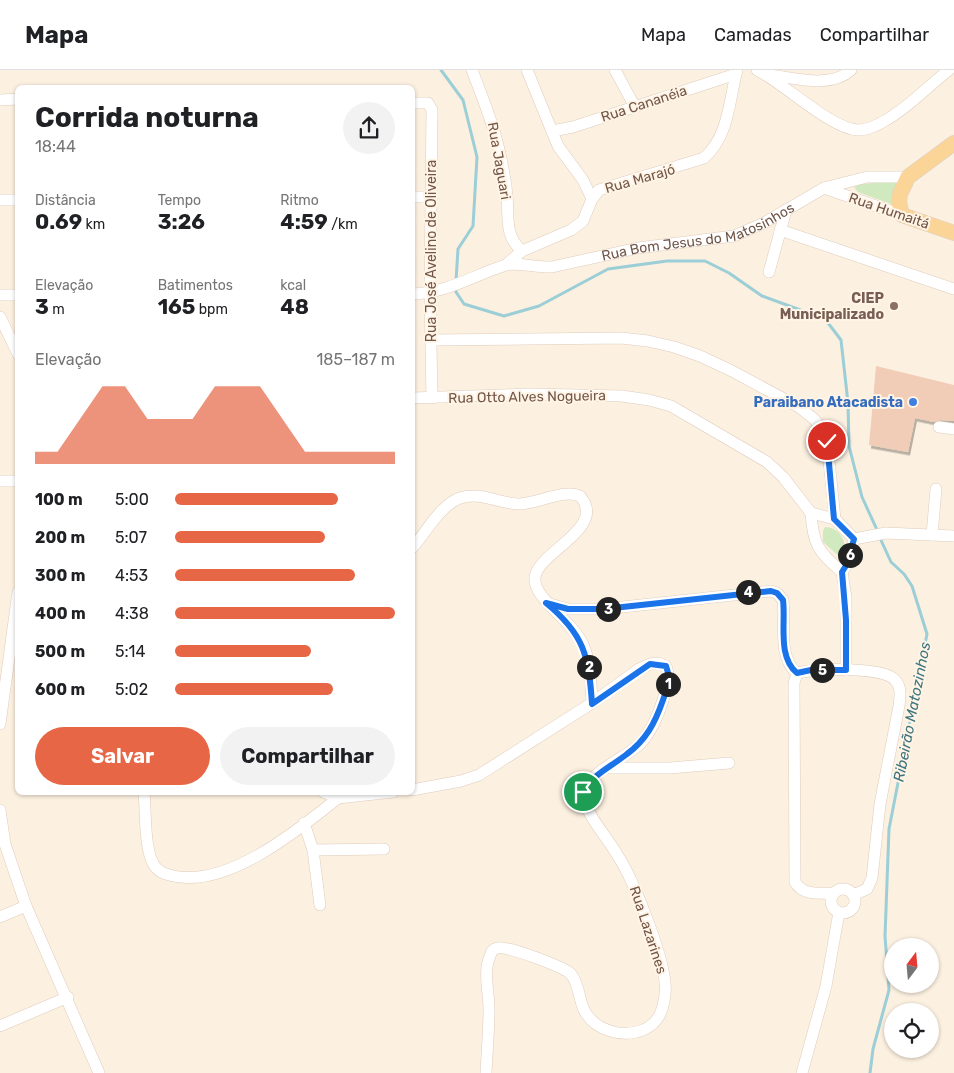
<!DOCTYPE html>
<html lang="pt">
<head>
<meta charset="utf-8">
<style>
	body { margin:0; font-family:Rubik,sans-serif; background:#f2f2f2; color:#202124; height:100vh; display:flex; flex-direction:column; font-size:19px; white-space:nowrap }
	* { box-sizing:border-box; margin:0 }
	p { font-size:16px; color:#757577 }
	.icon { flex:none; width:28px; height:28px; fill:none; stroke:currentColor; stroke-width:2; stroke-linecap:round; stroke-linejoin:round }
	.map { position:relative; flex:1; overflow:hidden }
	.side { position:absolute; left:15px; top:15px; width:400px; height:710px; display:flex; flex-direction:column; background:#fff; border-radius:8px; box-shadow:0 1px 4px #0004 }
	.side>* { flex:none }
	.needle { width:32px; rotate:16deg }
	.fabs { position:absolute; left:884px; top:868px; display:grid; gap:10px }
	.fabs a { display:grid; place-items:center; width:55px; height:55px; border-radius:50%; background:#fff; box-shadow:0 1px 4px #0004; font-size:25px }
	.pin { position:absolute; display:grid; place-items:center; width:42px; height:42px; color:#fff; margin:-21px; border:2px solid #fff; border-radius:50%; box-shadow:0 1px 5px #0007 }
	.km { position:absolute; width:25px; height:25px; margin:-12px; border-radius:50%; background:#222; color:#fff; font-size:14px; line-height:25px; text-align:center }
	.round { display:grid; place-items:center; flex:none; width:52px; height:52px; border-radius:26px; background:#f2f2f2 }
	.overview { display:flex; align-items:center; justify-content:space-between; height:85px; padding:0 20px }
	h1 { font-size:28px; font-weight:700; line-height:38px }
	.stats { display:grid; grid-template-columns:repeat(3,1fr); gap:8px; height:85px; padding:5px 20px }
	.stats div { display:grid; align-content:center }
	.stats b { font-size:21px; font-weight:700 }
	.stats small { font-size:14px; font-weight:400 }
	.stats p { font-size:14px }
	.chart { height:140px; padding:10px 20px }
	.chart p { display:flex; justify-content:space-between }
	.chart svg { width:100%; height:90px; margin-top:5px; fill:#e66645; opacity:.7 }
	.action { display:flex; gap:10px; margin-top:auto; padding:10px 20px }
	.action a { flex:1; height:58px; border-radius:30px; background:#e66645; color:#fff; font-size:20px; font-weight:700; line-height:58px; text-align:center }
	.action a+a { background:#f2f2f2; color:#202124 }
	ul { padding:0 20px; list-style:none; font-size:16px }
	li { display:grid; grid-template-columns:80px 60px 1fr; align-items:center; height:38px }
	li i { height:12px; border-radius:6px; background:#e66645 }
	header { display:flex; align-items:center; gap:30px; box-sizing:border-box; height:70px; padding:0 25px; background:#fff; border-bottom:1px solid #e0e0e0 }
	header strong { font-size:24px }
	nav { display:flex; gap:28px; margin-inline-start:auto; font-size:18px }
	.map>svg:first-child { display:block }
	.green { fill:#d0e9bf }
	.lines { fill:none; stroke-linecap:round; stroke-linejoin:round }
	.stream { stroke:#9bced6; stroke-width:3 }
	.building { fill:#f1cdb7; filter:url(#shadow) }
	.minor-casing { stroke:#dfccbc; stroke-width:12 }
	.major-casing { stroke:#dad3cf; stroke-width:16 }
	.minor { stroke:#fff; stroke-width:11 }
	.major { stroke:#fbd498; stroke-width:15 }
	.route-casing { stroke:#fff; stroke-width:10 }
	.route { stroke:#1a73e8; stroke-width:6 }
	.education-dot { fill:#8d6e63; stroke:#fff4e5; stroke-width:2 }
	.shop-dot { fill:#3f7fe0; stroke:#fff4e5; stroke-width:2 }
	.labels { text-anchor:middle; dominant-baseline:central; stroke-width:4; stroke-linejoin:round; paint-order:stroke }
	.street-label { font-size:14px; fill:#725648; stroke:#fff4e5 }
	.education-label { font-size:14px; font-weight:bold; fill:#785e54; stroke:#fff4e5; text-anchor:end }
	.shop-label { font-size:14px; font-weight:bold; fill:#366cbe; stroke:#fff4e5; text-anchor:end }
	.water-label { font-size:15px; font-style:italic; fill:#3f757f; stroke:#fff4e5 }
</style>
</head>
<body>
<header>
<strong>Mapa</strong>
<nav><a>Mapa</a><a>Camadas</a><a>Compartilhar</a></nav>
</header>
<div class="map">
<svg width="954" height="1003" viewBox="0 0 954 1003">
	<defs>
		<filter id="shadow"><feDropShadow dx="2" dy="3.5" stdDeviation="0" flood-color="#0004"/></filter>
	</defs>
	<rect width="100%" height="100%" fill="#fcf0e0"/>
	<!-- green -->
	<path class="green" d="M895,111L900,114L891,134L858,122L854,117L861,114Z
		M825,457C839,457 847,471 845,484L840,487L823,472V461Z"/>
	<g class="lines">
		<!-- stream -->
		<path class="stream" d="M441,0L463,30L477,87L473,156L458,179L456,211
			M456,217V222L464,234L504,246L539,236L608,199L667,191H705L729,203L762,226L825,249L841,270L848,333L849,376L862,427L878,462
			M870,1003L873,979L889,920L885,866L889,759L927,564L912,516L904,504L891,492L880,468"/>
	</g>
	<!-- building -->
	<path class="building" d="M876,296L954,315V351L940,350L934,352L915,348L908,382L869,375Z"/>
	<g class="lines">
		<defs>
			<g id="minor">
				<path d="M472,0C489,44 502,77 507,125C509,147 504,166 522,181"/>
				<path d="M527,0L558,76L583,110L592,129"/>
				<path d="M615,0L635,37"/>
				<path d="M757,0C784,13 831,59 858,60C867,60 878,55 886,50C909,37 928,16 949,0"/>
				<path d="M769,5C796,8 830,19 851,0"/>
				<path d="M0,30L18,29"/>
				<path d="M412,33H428L432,40L430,223L432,328"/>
				<path d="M552,61L573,57L736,4"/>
				<path d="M824,118L902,145"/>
				<path d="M412,127H432"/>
				<path d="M0,130H18"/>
				<path d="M780,160L954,219"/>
				<path d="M508,193L522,181L571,160L583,151L592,129L599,120L704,88C729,66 729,31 737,0"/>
				<path d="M769,202L786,140"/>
				<path id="s1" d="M412,224C447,223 474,205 506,195C514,192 540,198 552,197L638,178L734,166L764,153L824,118L867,107H908"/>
				<path d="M0,225H18"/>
				<path d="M0,247L18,284"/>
				<path d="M431,270L621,268L648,271L674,277L700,286L732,301L799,337L814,349L823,360L827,371L835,449"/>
				<path d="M412,328L530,324L622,326L649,330L671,336L767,392L783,407L811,443"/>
				<path d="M939,357L954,359"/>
				<path d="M0,411H18"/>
				<path d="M811,443C813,474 818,482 842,502L847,494L854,469"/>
				<path d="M811,443L835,449L854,469"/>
				<path d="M932,465L936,419"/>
				<path d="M854,469L886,463L954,466"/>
				<path d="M412,478C426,463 440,435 460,428C480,421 500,434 520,434C539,433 563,419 580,426C608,458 539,481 535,507C532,529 575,552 584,577C591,594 591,615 592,633"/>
				<path d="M842,502L846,528V600"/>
				<path d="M550,534L568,539H604L771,521L777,523L783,530C786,552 777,587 797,603"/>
				<path d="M797,603C814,599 883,596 895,610C902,617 900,627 899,636L880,734L872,808L867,819L853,825"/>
				<path d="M797,603L794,613L795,812C803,826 820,823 834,823"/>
				<path d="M0,654L18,522"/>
				<path d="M606,698H670L729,693"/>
				<path d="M412,720L461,711L479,705L592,633L639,599L650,594L658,593L666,596C671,608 667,618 663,630C658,646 652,661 640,674C623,690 585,702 583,728C589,748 607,767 618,786C634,811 669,897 665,924C663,941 659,953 643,960C622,968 595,961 584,940C579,929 579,914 571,904C564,897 506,875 497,878C493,879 491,882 490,886C483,901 489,923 489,939C489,960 487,982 486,1003"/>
				<path d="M144,722C146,742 144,779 154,795C158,802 165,804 173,806C228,818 298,760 338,728"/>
				<path d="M323,722L338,728L393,722"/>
				<path d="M0,740L5,774L26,836L99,1003"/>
				<path d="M304,753L313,780L320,835"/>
				<path d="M313,780L384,779"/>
				<circle cx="843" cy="831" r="12"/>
				<path d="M0,847L26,836"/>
				<path d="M0,956L68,927"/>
				<path d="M802,1003L826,916L839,842"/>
			</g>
			<path id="major" d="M954,73L908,107L900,124L899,132L902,145L954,163"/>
		</defs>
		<!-- minor casing -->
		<use href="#minor" class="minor-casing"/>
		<!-- major casing -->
		<use href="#major" class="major-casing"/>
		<!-- minor -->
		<use href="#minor" class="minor"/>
		<!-- major -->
		<use href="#major" class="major"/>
	</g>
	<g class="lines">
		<defs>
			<path id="route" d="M583,722C593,704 612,696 627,684C646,670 655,653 663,630C667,619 671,608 666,596L650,594L592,634C589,586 584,564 546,533L568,539H604L771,521L777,523L783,530C786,552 777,587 797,603L811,600H846V550L842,502L847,494L854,469L834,449L827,371"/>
		</defs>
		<!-- route casing -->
		<use href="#route" class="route-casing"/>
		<!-- route -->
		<use href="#route" class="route"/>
	</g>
	<!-- markers -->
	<circle class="education-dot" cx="894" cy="236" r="5"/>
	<circle class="shop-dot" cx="913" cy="332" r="5"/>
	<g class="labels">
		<!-- street labels -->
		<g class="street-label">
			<text transform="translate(644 34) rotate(-18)">Rua Cananéia</text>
			<text transform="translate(499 91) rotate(80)">Rua Jaguari</text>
			<text transform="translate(640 109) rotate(-16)">Rua Marajó</text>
			<text transform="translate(889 141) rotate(19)">Rua Humaitá</text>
			<text stroke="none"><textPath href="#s1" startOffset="296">Rua Bom Jesus do Matosinhos</textPath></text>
			<text transform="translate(431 181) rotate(-90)">Rua José Avelino de Oliveira</text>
			<text transform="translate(527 327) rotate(-1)">Rua Otto Alves Nogueira</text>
			<text transform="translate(648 860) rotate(72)">Rua Lazarines</text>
		</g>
		<!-- education labels -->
		<g class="education-label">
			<text x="884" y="228">CIEP<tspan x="884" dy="16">Municipalizado</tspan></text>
		</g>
		<!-- shop labels -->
		<g class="shop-label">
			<text x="903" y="332">Paraibano Atacadista</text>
		</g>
		<!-- water labels -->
		<g class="water-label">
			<text transform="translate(912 642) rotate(-79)">Ribeirão Matozinhos</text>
		</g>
	</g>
</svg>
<div class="fabs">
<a><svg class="needle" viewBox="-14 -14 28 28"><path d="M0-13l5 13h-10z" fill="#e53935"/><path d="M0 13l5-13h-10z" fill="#757577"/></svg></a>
<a><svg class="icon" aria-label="locate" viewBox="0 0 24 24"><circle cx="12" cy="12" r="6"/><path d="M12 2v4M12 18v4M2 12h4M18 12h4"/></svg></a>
</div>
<div class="pin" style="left:583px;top:722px;background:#1e9e55"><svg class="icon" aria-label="arrive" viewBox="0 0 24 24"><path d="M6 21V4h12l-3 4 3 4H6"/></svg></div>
<div class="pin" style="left:827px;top:371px;background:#d93025"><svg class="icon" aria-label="check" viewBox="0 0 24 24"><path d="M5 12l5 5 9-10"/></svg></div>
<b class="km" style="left:668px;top:614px">1</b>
<b class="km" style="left:589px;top:597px">2</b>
<b class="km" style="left:608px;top:539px">3</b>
<b class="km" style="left:748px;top:522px">4</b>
<b class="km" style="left:822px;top:600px">5</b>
<b class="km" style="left:850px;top:485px">6</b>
<section class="side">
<div class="overview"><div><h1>Corrida noturna</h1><p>18:44</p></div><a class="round"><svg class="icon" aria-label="share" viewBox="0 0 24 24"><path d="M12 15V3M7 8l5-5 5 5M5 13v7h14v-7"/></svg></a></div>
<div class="stats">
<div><p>Distância</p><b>0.69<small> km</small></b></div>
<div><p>Tempo</p><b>3:26</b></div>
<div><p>Ritmo</p><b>4:59<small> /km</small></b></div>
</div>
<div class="stats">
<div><p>Elevação</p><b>3<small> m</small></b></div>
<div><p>Batimentos</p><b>165<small> bpm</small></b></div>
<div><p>kcal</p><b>48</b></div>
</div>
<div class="chart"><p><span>Elevação</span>185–187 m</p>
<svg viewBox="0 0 160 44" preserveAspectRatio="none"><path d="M0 44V38L10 38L20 22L30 6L40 6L50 22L60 22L70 22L80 6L90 6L100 6L110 22L120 38L130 38L140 38L150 38L160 38V44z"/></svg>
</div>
<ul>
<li><b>100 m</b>5:00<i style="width:74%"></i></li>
<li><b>200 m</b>5:07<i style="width:68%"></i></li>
<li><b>300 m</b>4:53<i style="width:82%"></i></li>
<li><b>400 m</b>4:38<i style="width:100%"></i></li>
<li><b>500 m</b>5:14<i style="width:62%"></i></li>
<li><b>600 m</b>5:02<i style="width:72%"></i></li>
</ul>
<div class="action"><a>Salvar</a><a>Compartilhar</a></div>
</section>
</div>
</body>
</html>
